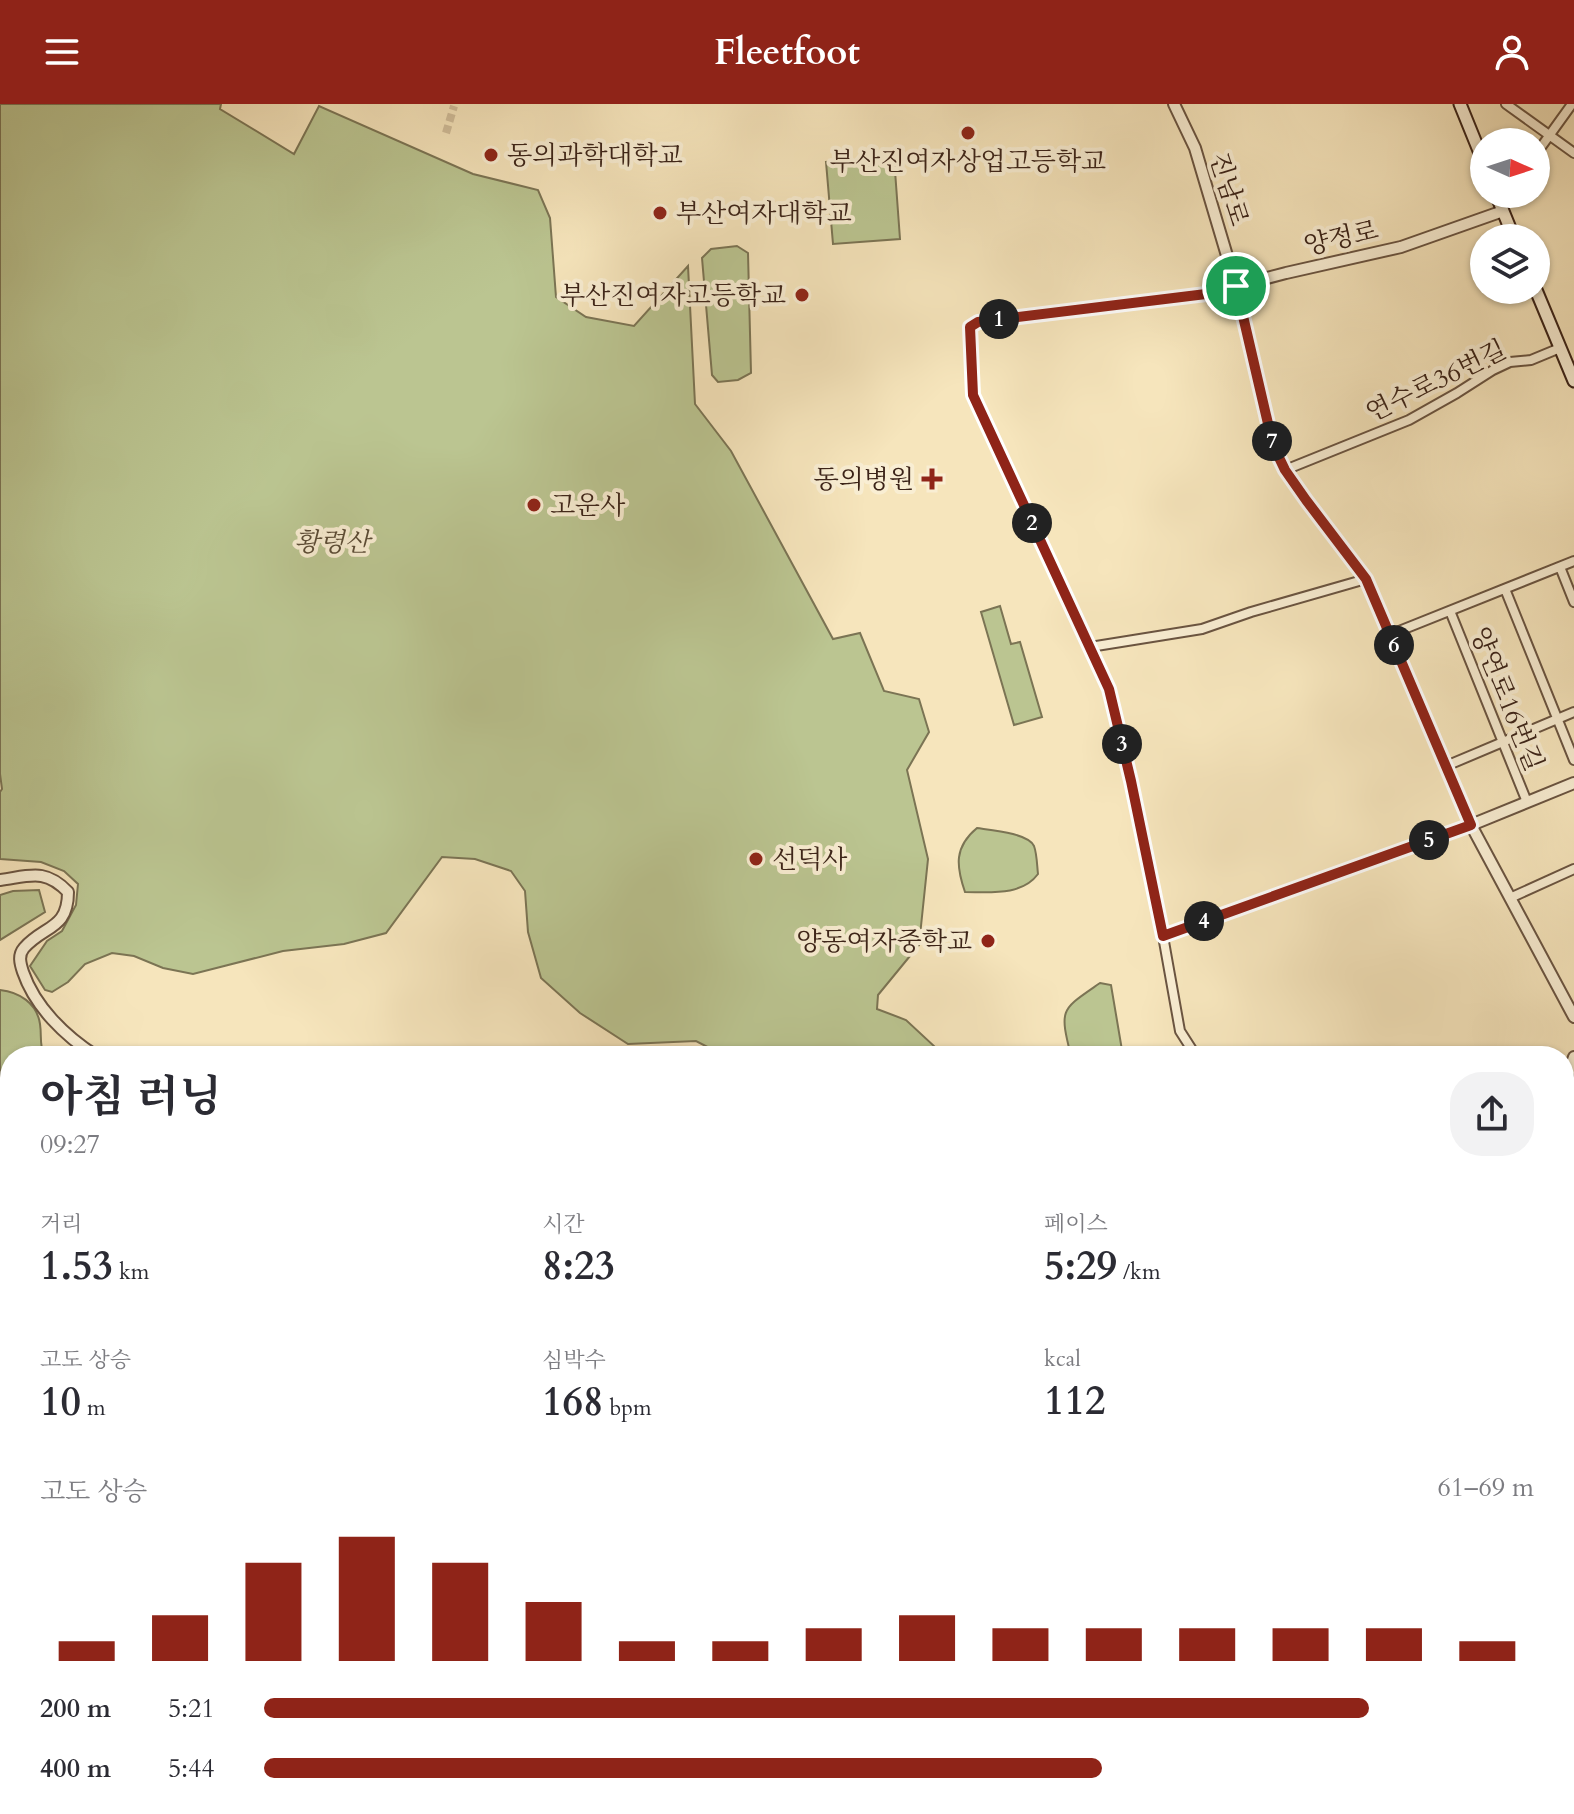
<!DOCTYPE html>
<html lang="ko">
<head>
<meta charset="utf-8">
<style>
	body { margin:0; font-family:Cardo,"Noto Serif KR",serif; background:#f2f2f3; color:#2b2b33; height:100vh; display:flex; flex-direction:column; font-size:30px; white-space:nowrap }
	* { box-sizing:border-box; margin:0 }
	p { font-size:26px; color:#7c7c81 }
	.icon { flex:none; width:44px; height:44px; fill:none; stroke:currentColor; stroke-width:2; stroke-linecap:round; stroke-linejoin:round }
	.map { position:relative; flex:1; overflow:hidden }
	.details { position:absolute; left:0px; top:942px; width:1574px; height:768px; display:flex; flex-direction:column; background:#fff; border-radius:32px 32px 0 0; box-shadow:0 2px 6px #0004 }
	.details>* { flex:none }
	.needle { width:52px; rotate:93deg }
	.controls { position:absolute; left:1470px; top:24px; display:grid; gap:16px }
	.controls a { display:grid; place-items:center; width:80px; height:80px; border-radius:50%; background:#fff; box-shadow:0 2px 6px #0004; font-size:40px }
	.pin { position:absolute; display:grid; place-items:center; width:68px; height:68px; color:#fff; margin:-34px; border:4px solid #fff; border-radius:50%; box-shadow:0 2px 8px #0007 }
	.km { position:absolute; width:40px; height:40px; margin:-20px; border-radius:50%; background:#222; color:#fff; font-size:22px; line-height:40px; text-align:center }
	.round { display:grid; place-items:center; flex:none; width:84px; height:84px; border-radius:32px; background:#f2f2f3 }
	.headline { display:flex; align-items:center; justify-content:space-between; height:136px; padding:0 40px }
	h1 { font-size:44px; font-weight:700; line-height:60px }
	.metrics { display:grid; grid-template-columns:repeat(3,1fr); gap:12px; height:136px; padding:8px 40px }
	.metrics div { display:grid; align-content:center }
	.metrics b { font-size:40px; font-weight:700 }
	.metrics small { font-size:22px; font-weight:400 }
	.metrics p { font-size:22px }
	.chart { height:224px; padding:16px 40px }
	.chart p { display:flex; justify-content:space-between }
	.chart svg { width:100%; height:144px; margin-top:8px; stroke:#8f2418; stroke-width:6 }
	ul { padding:0 40px; list-style:none; font-size:26px }
	li { display:grid; grid-template-columns:128px 96px 1fr; align-items:center; height:60px }
	li i { height:20px; border-radius:10px; background:#8f2418 }
	header { display:flex; justify-content:space-between; align-items:center; height:104px; padding:0 40px; background:#8f2418; color:#fff; font-size:36px; font-weight:700 }
	.map>svg:first-child { display:block }
	.green { fill:#bbc591; stroke:#7b7454; stroke-width:2 }
	.lines { fill:none; stroke-linecap:round; stroke-linejoin:round }
	.minor-tunnel { stroke:#d1be9b; stroke-width:8; stroke-dasharray:8 4; stroke-linecap:butt }
	.minor-casing { stroke:#6a5441; stroke-width:12 }
	.tertiary-casing { stroke:#6a5441; stroke-width:14 }
	.secondary-casing { stroke:#3b2318; stroke-width:15 }
	.minor { stroke:#f9eed3; stroke-width:8 }
	.tertiary { stroke:#f9eed3; stroke-width:10 }
	.secondary { stroke:#f9eed3; stroke-width:11 }
	.route-casing { stroke:#fff; stroke-width:16 }
	.route { stroke:#8f2418; stroke-width:10 }
	.poi-dot { fill:#8f2418; stroke:#f9eed3; stroke-width:3 }
	.labels { text-anchor:middle; dominant-baseline:central; stroke-width:8; stroke-linejoin:round; paint-order:stroke }
	.poi-label { font-size:26px; fill:#3b2318; stroke:#f9eed3; text-anchor:start }
	.street-label { font-size:26px; fill:#3b2318; stroke:#f9eed3 }
	.park-label { font-size:26px; font-style:italic; fill:#5b4c36; stroke:#f9eed3 }
</style>
</head>
<body>
<header><svg class="icon" aria-label="menu" viewBox="0 0 24 24"><path d="M4 6h16M4 12h16M4 18h16"/></svg>Fleetfoot<svg class="icon" aria-label="person" viewBox="0 0 24 24"><circle cx="12" cy="8" r="4"/><path d="M4 21q1-7 8-7t8 7"/></svg></header>
<div class="map">
<svg width="1574" height="1710" viewBox="0 0 1574 1710">
	<rect width="100%" height="100%" fill="#f6e5bc"/>
	<filter id="stains"><feTurbulence type="fractalNoise" baseFrequency=".0025" numOctaves="4"/><feColorMatrix values="0 0 0 0 .2 0 0 0 0 .09 0 0 0 0 .02 0 0 0 .5 -.17"/></filter>
	<radialGradient id="worn" r=".72"><stop offset=".6" stop-color="#630" stop-opacity="0"/><stop offset="1" stop-color="#630" stop-opacity=".3"/></radialGradient>
	<!-- green -->
	<path class="green" d="M0,0H221L220,5L294,50L319,2L473,70L538,86L550,114L556,193L586,213L634,222L688,162L695,300L731,347L833,535L860,529L884,587L919,595L929,628L907,666L928,755L919,841L878,891L877,905L906,916L936,944L957,952H725L696,937L628,940L580,909L541,874L528,828L525,787L511,767L475,755L442,753L386,829L344,840L283,847L193,870L163,864L134,852L112,849L85,860L68,878L52,888L45,886L30,862L47,837L62,827L76,801L78,780L64,767L41,758L0,755V688L2,685L0,670Z
		M894,53L900,135L833,140L826,58Z
		M737,142L748,149L751,269L738,276L718,278L712,271L702,154L711,145Z
		M1000,502L1011,540L1020,538L1042,613L1014,621L981,508Z
		M977,724C990,726 1028,729 1034,742C1037,750 1037,762 1038,770C1022,792 990,788 965,788C956,762 954,743 977,724Z
		M39,786L45,808L0,836V791L13,787Z
		M1100,879L1111,881L1123,952H1071C1059,904 1061,906 1100,879Z
		M0,886C19,888 37,899 40,920C42,933 39,938 44,952H10V1700H516L522,1710H0Z
		M706,1700H757L774,1710H683Z
		M883,1700H932L958,1710L967,1709L973,1700H1002L1003,1709L1002,1710H876Z"/>
	<g class="lines">
		<!-- minor-tunnel -->
		<path class="minor-tunnel" d="M446,29L454,2"/>
		<defs>
			<path id="minor" d="M1506,0L1574,49
				M1536,50L1572,0
				M1285,366L1409,316L1457,289L1493,266L1510,258L1531,256L1560,244
				M1560,463L1574,498
				M1505,485L1574,656
				M1450,507L1527,698
				M1389,531L1574,457
				M1090,543L1202,525L1251,508L1366,475
				M1446,662L1574,608
				M1510,794L1574,765
				M1163,832L1180,927L1196,952
				M1564,1184L1574,1180
				M1564,1245L1574,1247
				M1564,1459L1574,1443
				M1564,1566L1574,1567
				M1564,1628L1574,1631
				M1527,1700L1530,1710"/>
			<path id="tertiary" d="M1174,0L1195,44L1236,182L1273,341L1285,366L1306,396L1366,475L1471,721L1574,913
				M1503,107L1401,143L1286,169L1206,190L978,218L970,223L973,291L1109,585L1131,677L1163,832L1471,721L1574,679
				M0,776C30,772 45,764 68,788C68,826 44,821 24,844C18,851 20,859 23,868C35,903 65,932 96,952
				M1564,983L1574,953
				M1564,1002L1574,998
				M1269,1700L1276,1710"/>
			<path id="secondary" d="M1460,0L1484,59
				M1496,90L1514,134
				M1536,186L1574,277
				M1564,1314L1574,1269
				M1564,1463L1574,1467
				M1564,1489L1574,1486
				M1564,1514L1574,1507
				M1477,1710L1479,1700"/>
		</defs>
		<!-- minor casing -->
		<use href="#minor" class="minor-casing"/>
		<!-- tertiary casing -->
		<use href="#tertiary" class="tertiary-casing"/>
		<!-- secondary casing -->
		<use href="#secondary" class="secondary-casing"/>
		<!-- minor -->
		<use href="#minor" class="minor"/>
		<!-- tertiary -->
		<use href="#tertiary" class="tertiary"/>
		<!-- secondary -->
		<use href="#secondary" class="secondary"/>
	</g>
	<g class="lines">
		<defs>
			<path id="route" d="M1236,182L1273,341L1285,366L1306,396L1366,475L1471,721L1163,832L1131,677L1109,585L973,291L970,223L978,218L1206,190Z"/>
		</defs>
		<!-- route casing -->
		<use href="#route" class="route-casing"/>
		<!-- route -->
		<use href="#route" class="route"/>
	</g>
	<!-- markers -->
	<g class="poi-dot">
		<circle cx="968" cy="29" r="8"/>
		<circle cx="491" cy="51" r="8"/>
		<circle cx="660" cy="109" r="8"/>
		<circle cx="802" cy="191" r="8"/>
		<path d="M928 363h8v8h8v8h-8v8h-8v-8h-8v-8h8z"/>
		<circle cx="534" cy="401" r="8"/>
		<circle cx="756" cy="755" r="8"/>
		<circle cx="988" cy="837" r="8"/>
	</g>
	<g class="labels">
		<!-- poi labels -->
		<g class="poi-label">
			<text x="507" y="51">동의과학대학교</text>
			<text x="968" y="57" text-anchor="middle">부산진여자상업고등학교</text>
			<text x="676" y="109">부산여자대학교</text>
			<text x="786" y="191" text-anchor="end">부산진여자고등학교</text>
			<text x="914" y="375" text-anchor="end">동의병원</text>
			<text x="550" y="401">고운사</text>
			<text x="772" y="755">선덕사</text>
			<text x="972" y="837" text-anchor="end">양동여자중학교</text>
		</g>
		<!-- street labels -->
		<g class="street-label">
			<text transform="translate(1229 85) rotate(73)">진남로</text>
			<text transform="translate(1341 134) rotate(-13)">양정로</text>
			<text transform="translate(1436 277) rotate(-26)">연수로36번길</text>
			<text transform="translate(1507 595) rotate(68)">양연로16번길</text>
		</g>
		<!-- park labels -->
		<g class="park-label">
			<text x="332" y="438">황령산</text>
		</g>
	</g>
	<rect width="100%" height="100%" filter="url(#stains)"/>
	<rect width="100%" height="100%" fill="url(#worn)"/>
</svg>
<div class="controls">
<a><svg class="needle" viewBox="-14 -14 28 28"><path d="M0-13l5 13h-10z" fill="#e53935"/><path d="M0 13l5-13h-10z" fill="#7c7c81"/></svg></a>
<a><svg class="icon" aria-label="layers" viewBox="0 0 24 24"><path d="M12 4l9 5-9 5-9-5zM3 14l9 5 9-5"/></svg></a>
</div>
<div class="pin" style="left:1236px;top:182px;background:#1e9e55"><svg class="icon" aria-label="arrive" viewBox="0 0 24 24"><path d="M6 21V4h12l-3 4 3 4H6"/></svg></div>
<b class="km" style="left:999px;top:215px">1</b>
<b class="km" style="left:1032px;top:419px">2</b>
<b class="km" style="left:1122px;top:640px">3</b>
<b class="km" style="left:1204px;top:817px">4</b>
<b class="km" style="left:1429px;top:736px">5</b>
<b class="km" style="left:1394px;top:541px">6</b>
<b class="km" style="left:1272px;top:337px">7</b>
<section class="details">
<div class="headline"><div><h1>아침 러닝</h1><p>09:27</p></div><a class="round"><svg class="icon" aria-label="share" viewBox="0 0 24 24"><path d="M12 15V3M7 8l5-5 5 5M5 13v7h14v-7"/></svg></a></div>
<div class="metrics">
<div><p>거리</p><b>1.53<small> km</small></b></div>
<div><p>시간</p><b>8:23</b></div>
<div><p>페이스</p><b>5:29<small> /km</small></b></div>
</div>
<div class="metrics">
<div><p>고도 상승</p><b>10<small> m</small></b></div>
<div><p>심박수</p><b>168<small> bpm</small></b></div>
<div><p>kcal</p><b>112</b></div>
</div>
<div class="chart"><p><span>고도 상승</span>61–69 m</p>
<svg viewBox="0 0 160 44" preserveAspectRatio="none"><path d="M5 44V38M15 44V30M25 44V14M35 44V6M45 44V14M55 44V26M65 44V38M75 44V38M85 44V34M95 44V30M105 44V34M115 44V34M125 44V34M135 44V34M145 44V34M155 44V38"/></svg>
</div>
<ul>
<li><b>200 m</b>5:21<i style="width:87%"></i></li>
<li><b>400 m</b>5:44<i style="width:66%"></i></li>
</ul>
</section>
</div>
</body>
</html>
